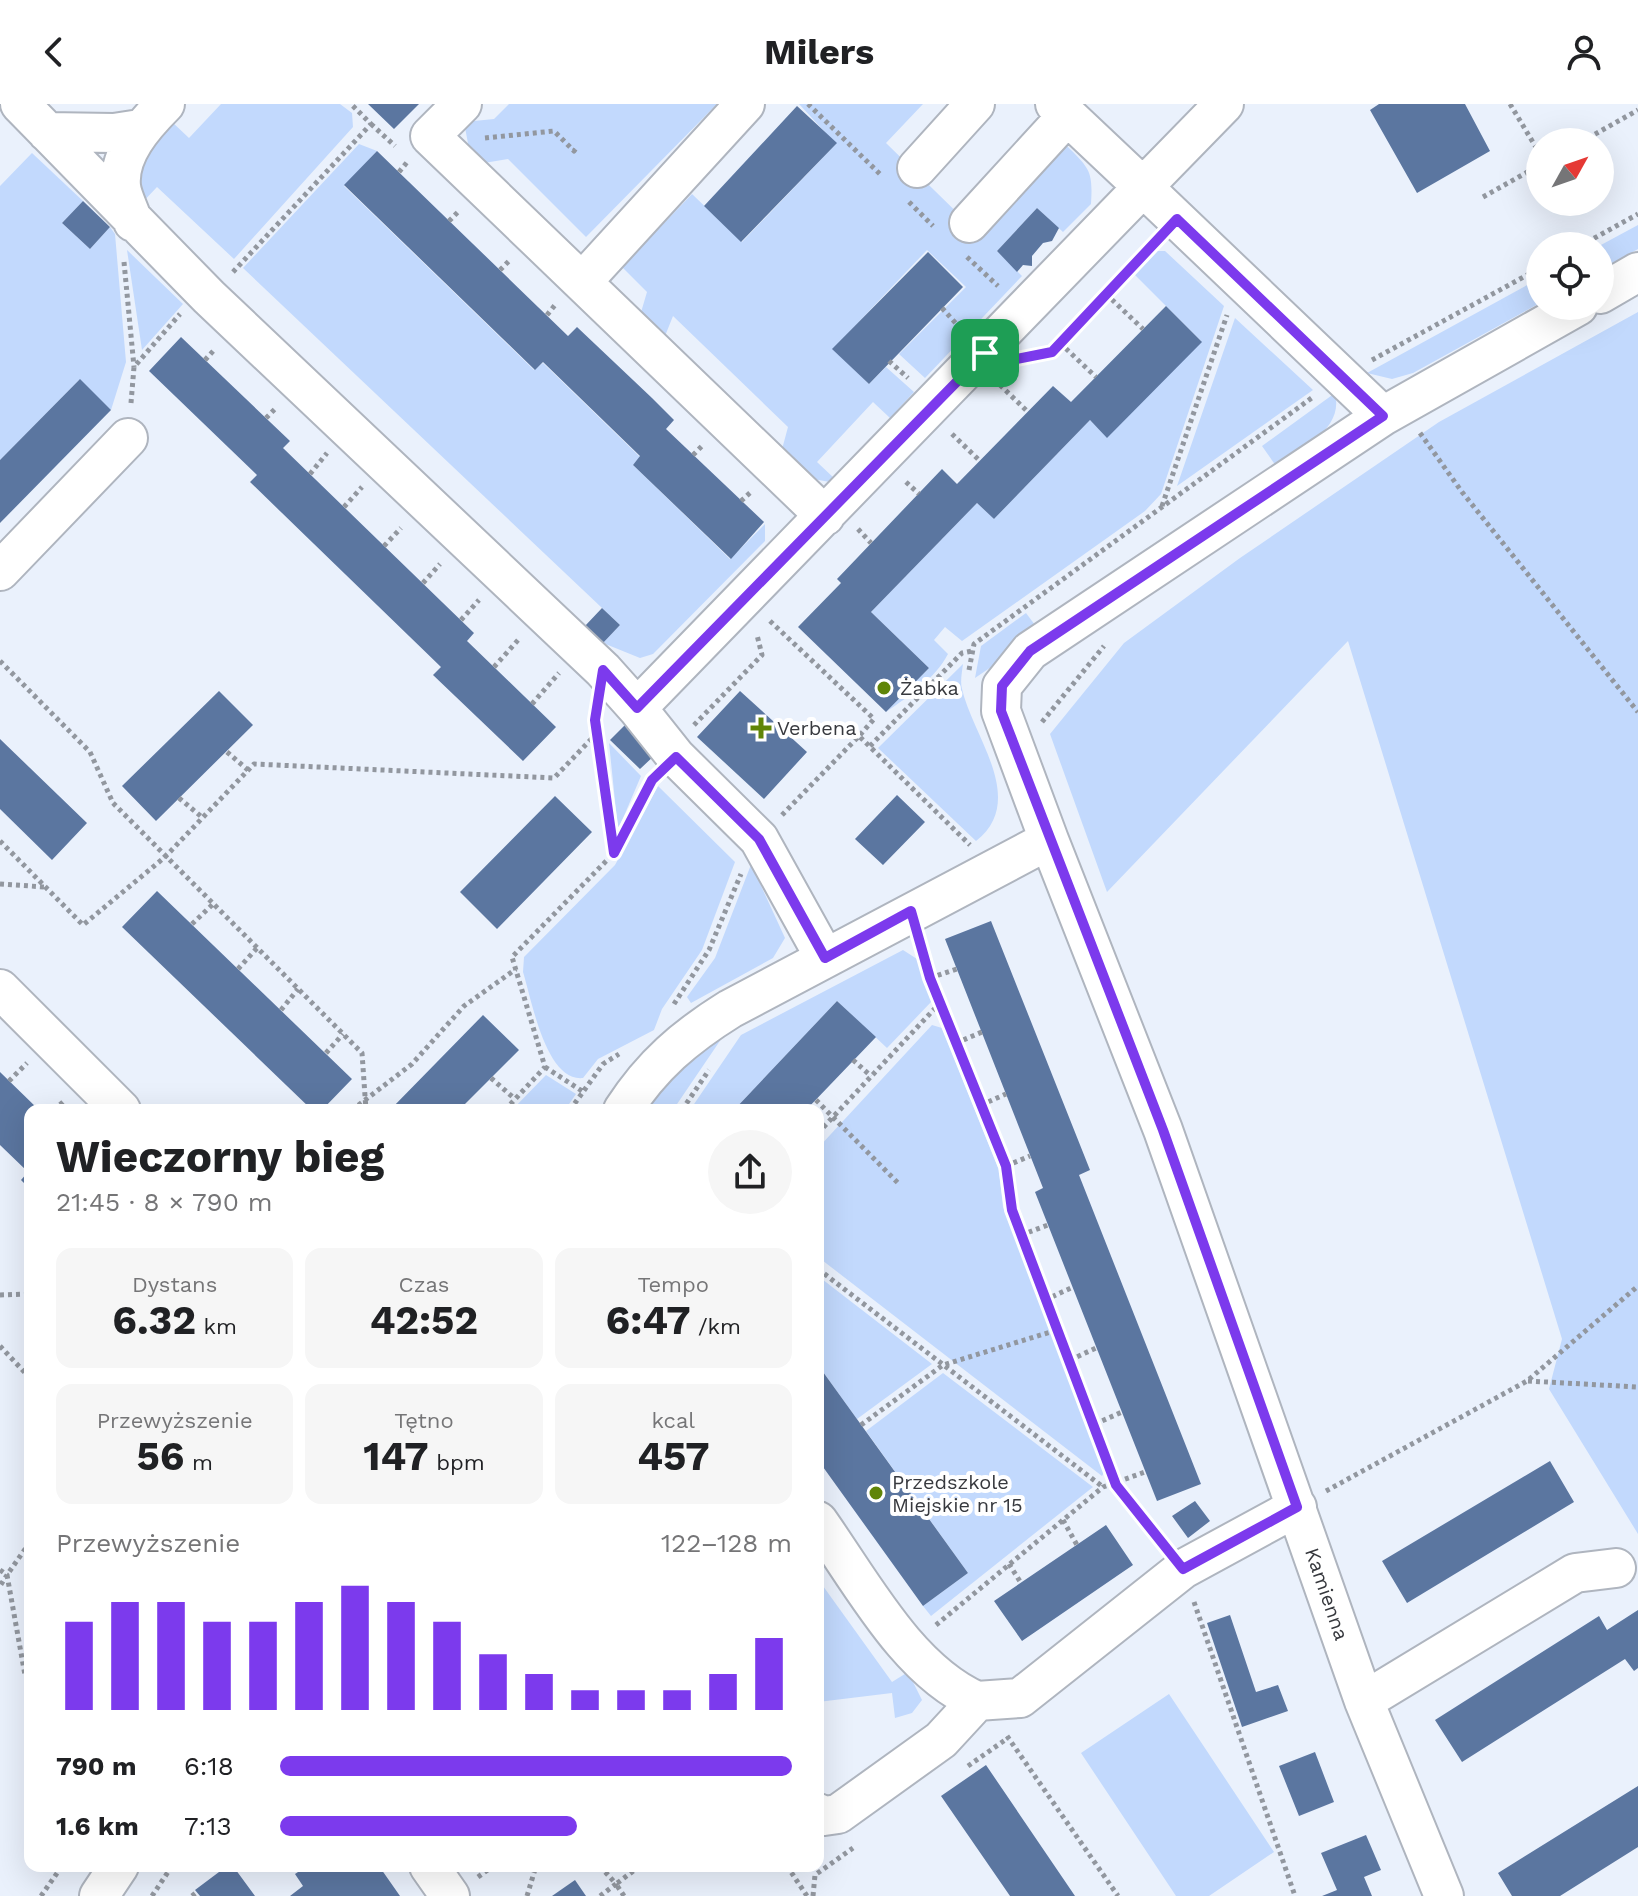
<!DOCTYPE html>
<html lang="pl">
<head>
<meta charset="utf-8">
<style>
	body { margin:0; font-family:"Work Sans",sans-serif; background:#f6f6f6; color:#202124; height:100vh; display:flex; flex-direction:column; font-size:30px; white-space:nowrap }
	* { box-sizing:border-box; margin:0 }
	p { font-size:26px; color:#757577 }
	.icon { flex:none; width:44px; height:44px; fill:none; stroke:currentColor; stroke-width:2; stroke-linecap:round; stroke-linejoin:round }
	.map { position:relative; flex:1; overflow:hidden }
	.panel { position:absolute; left:24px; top:1000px; width:800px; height:768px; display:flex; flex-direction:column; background:#fff; border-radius:16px; box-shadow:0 8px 32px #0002 }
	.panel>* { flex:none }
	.needle { width:52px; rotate:50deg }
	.buttons { position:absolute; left:1526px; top:24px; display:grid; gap:16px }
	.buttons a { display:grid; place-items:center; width:88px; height:88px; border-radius:50%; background:#fff; box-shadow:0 8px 32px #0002; font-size:40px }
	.pin { position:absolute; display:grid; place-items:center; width:68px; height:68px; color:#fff; margin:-34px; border-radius:16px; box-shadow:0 4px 12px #0006 }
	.round { display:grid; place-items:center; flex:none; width:84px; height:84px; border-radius:42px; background:#f6f6f6 }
	.head { display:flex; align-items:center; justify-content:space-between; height:136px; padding:0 32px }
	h1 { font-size:44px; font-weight:700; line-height:60px }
	.figures { display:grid; grid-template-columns:repeat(3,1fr); gap:12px; height:136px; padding:8px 32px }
	.figures div { display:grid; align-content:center; border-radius:16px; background:#f6f6f6; text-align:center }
	.figures b { font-size:40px; font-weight:700 }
	.figures small { font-size:22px; font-weight:400 }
	.figures p { font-size:22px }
	.chart { height:224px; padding:16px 32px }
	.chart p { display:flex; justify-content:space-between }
	.chart svg { width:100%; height:144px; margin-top:8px; stroke:#7c3aed; stroke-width:6 }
	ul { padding:0 32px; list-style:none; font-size:26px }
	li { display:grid; grid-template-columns:128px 96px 1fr; align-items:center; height:60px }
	li i { height:20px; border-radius:10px; background:#7c3aed }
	header { display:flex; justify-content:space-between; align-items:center; height:104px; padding:0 32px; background:#fff; font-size:36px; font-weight:700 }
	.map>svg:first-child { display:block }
	.green { fill:#c2d9fd }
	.building { fill:#5b76a0 }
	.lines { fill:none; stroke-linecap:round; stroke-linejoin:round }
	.minor-casing { stroke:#afb5bf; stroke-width:42 }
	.path { stroke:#92979f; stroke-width:5; stroke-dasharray:4 4; stroke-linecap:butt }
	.minor { stroke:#fff; stroke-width:38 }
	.route-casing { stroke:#fff; stroke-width:16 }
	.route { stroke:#7c3aed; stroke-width:10 }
	.poi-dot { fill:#608507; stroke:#fff; stroke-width:3 }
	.labels { text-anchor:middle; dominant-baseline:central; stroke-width:8; stroke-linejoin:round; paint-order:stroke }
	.poi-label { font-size:20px; fill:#37393e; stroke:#fff; text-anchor:start }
	.street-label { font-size:20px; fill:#37393e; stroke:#fff }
</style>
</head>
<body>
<header><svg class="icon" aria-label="back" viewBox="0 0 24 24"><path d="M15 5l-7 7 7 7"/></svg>Milers<svg class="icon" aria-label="person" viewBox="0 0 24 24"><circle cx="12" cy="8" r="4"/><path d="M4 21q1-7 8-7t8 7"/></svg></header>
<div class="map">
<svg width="1638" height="1792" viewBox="0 0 1638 1792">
	<rect width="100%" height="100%" fill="#eaf1fc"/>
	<!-- green -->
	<path class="green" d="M221,0H340L352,9L353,23L234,155L157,83L140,101C130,68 150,39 171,17L189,34Z
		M509,0H717L586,133L508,55L472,61L464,18L494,15Z
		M799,0H923L886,39L982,133L1067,42C1090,65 1093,67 1091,100L1063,128L1037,104L997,147L1022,172L925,274L899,250L966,183L927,146L833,245L869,280L886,263L914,288L890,314L873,298L817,358L835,375L830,378L813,375L781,349L788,323L673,212L663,237L639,215L647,188L622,163L692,90L742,138L836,40Z
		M359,40L377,47L344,82L534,266L543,259L640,353L633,361L730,455L765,420V437L653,550L640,554L603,539L620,521L243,164Z
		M32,49L83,97L62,119L90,145L110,123L115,130L126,258L111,306L79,276L0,356V82Z
		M1638,121V145L1600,166L1599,142Z
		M127,146L183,200L142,246Z
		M1155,147H1165L1224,202L1161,390L1145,407L962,537L945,523L934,536L948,550C935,575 909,592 886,608L929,564L871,508L977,399L994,415L1090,316L1107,333L1201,237L1133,169Z
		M1540,174V199L1413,269L1392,275L1367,269Z
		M1638,208V1430L1549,1285L1562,1235L1348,537L1107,788L1050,630L1124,539L1240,454L1439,318Z
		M1235,214L1313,286L1177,382Z
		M1335,289C1344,326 1302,343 1276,362L1262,342Z
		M1026,509L1041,529L975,574L981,542Z
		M963,560C962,568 960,578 962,585C973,633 1028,696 976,737L878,644Z
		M609,639L641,672L618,726Z
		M658,682L735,758L702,846L662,905L654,926L598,955L583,974C546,978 532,897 523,868L524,853L615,761Z
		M752,758L761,764L757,773L785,834L773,854L691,899L687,893L715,854Z
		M903,846L917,855L932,897L887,944L837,897L734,1006H690L741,931Z
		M932,921L942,924L999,1066L1003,1103L1105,1367L1102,1372L818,1153V1044Z
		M728,925L673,1006H647L668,974Z
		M546,971L576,990L565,1006H512Z
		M818,1172L932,1260L857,1315L818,1261Z
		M943,1269L1093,1383L931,1512L923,1502L968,1469L866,1327Z
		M818,1475L892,1578L908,1568L922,1596L912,1609L895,1614L892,1589L818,1598Z
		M1169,1590L1274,1748L1209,1792H1176L1081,1649Z"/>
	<!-- building -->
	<path class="building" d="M368,0H419L394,25Z
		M1379,0H1465L1490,47L1417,89L1370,6Z
		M797,2L837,39L741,138L704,102Z
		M377,47L568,232L577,223L652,294L674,316L666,325L764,418L731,455L633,361L640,352L543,258L535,266L344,81Z
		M83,97L110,123L90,145L62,119Z
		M1037,104L1059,124L1052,137L1043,139L1032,152V162L1023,161L1017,168L997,147Z
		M928,148L963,183L869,280L832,245Z
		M1166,202L1202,238L1107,334L1090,316L994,415L977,399L871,508L929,564L886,608L798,523L841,479L837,475L942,365L957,380L1053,282L1071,298Z
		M181,233L290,337L283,344L474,529L467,537L556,623L523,657L433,571L441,563L250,378L257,371L149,267Z
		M80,275L111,306L0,419V356Z
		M602,504L620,521L603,539L585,522Z
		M219,587L253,621L156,717L122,682Z
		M740,587L807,648L764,695L697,633Z
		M626,620L656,650L640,665L610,636Z
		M0,635L87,719L52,756L0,705Z
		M897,691L925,718L883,761L855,735Z
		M555,692L592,728L497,825L460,788Z
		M157,787L352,975L322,1006H312L122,823Z
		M991,817L1090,1066L1079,1071L1201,1380L1157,1397L1035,1088L1043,1084L945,835Z
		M837,897L876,933L806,1006H734Z
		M483,911L519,946L459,1006H390Z
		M0,968L39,1006H30V1085L21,1076L28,1068L0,1041Z
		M818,1261L968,1469L923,1502L818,1356Z
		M1550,1357L1574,1398L1407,1499L1382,1457Z
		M1195,1397L1210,1417L1188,1434L1172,1412Z
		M1106,1421L1133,1461L1022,1537L994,1497Z
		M1638,1506V1564L1634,1567L1625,1555L1462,1658L1435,1616L1599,1512L1607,1526Z
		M1230,1511L1256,1588L1278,1581L1288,1607L1242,1623L1207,1519Z
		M1315,1648L1334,1698L1299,1712L1279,1662Z
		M986,1661L1075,1792H1010L941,1692Z
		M1638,1682V1743L1560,1792H1512L1498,1769Z
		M1366,1731L1381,1766L1364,1773L1372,1792H1322L1337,1786L1321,1749Z
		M227,1762H233L255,1792H200L195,1786Z
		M307,1762H379L400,1792H290L303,1782L295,1770Z
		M575,1776L586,1792H552Z"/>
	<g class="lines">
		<defs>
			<path id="minor" d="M20,0L209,193L603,566L637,604L1143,83L1055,0
				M462,0L430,32L825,412
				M1224,0L1143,83L1383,312
				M47,28L114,29L140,25
				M917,64L975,0
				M133,118C130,107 122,93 121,82C118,50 144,21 165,0
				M969,119L1067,12
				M582,178L745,0
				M1600,190L1638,168
				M0,467L128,334
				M637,604L676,653L759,735L825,854
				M1049,736L1163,1026L1364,1597L1444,1792
				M0,885L121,1006
				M623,1006C652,961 685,933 730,905L1049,736L1001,607L1002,582L1030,547L1383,312L1578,202
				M818,1417C862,1479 907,1566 977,1597
				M1364,1597L1575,1469L1616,1464
				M818,1709L824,1712L838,1710L941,1636L977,1597L1020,1594L1183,1465L1297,1403
				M429,1762L450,1792
				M99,1792L119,1762"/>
		</defs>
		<!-- minor casing -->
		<use href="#minor" class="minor-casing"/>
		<!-- path -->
		<path class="path" d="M808,0L882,72
			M1510,0L1540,50
			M371,20L395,42
			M485,34L554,27L574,47L577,43
			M1581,38L1638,6
			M399,68L408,57
			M1483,93L1540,61
			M909,98L933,122
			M449,117L459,107
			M1580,142L1638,110
			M967,153L998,182
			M124,158L134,263
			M500,166L511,155
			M233,168L371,20L351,0
			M1106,190L1143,225
			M942,204L960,224
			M547,211L555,201
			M1060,239L1096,273
			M1027,253L1052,248L1154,140
			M205,256L215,245
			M1372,256L1540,164
			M889,257L908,274
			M1000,281L1028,308
			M131,299L134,263L180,210
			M266,314L276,304
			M1420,329L1462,388L1638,608
			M952,330L980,357
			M693,351L703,341
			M310,370L327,349
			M906,378L919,390
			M741,397L752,387
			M1162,402L1227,211
			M344,403L362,383
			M858,425L871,439
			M384,442L401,424
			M423,479L440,460
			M461,516L479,496
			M770,517L874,615L859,632
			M0,557L90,648L113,699L362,949L366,1006
			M494,563L519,535
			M969,566L974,540L1313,293
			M532,600L559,569
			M596,611L614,749
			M1042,618L1104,542
			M694,621L762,551L757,531
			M870,642L962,549L972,547
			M227,648L248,666
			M179,694L203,714
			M782,711L859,632L970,741
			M0,737L83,821L165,753L254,660L554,674L597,629
			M0,780L45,783
			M192,820L213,800
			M921,843L930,874L1006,1062L1012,1106L1116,1381L1162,1437
			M238,865L257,844
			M930,874L957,865
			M674,900L709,846L741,770
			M281,906L298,885
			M956,939L982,928
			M326,949L343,930
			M853,956L871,972
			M545,963L582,987
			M491,974L515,995
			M9,977L27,959
			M816,996L898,1079
			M981,1001L1006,990
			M54,1006L63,998
			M352,1006L412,960L464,902L516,865
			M505,1006L545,963L512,853L614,749L652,676
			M570,1006L603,960L619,950
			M682,1006L709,966
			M818,1029L940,899
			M1006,1062L1030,1052
			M1021,1131L1048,1121
			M818,1165L1103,1383
			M0,1191L30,1190
			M1045,1196L1073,1183
			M0,1242L29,1273L30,1282
			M1070,1256L1096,1244
			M1528,1277L1638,1283
			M1095,1320L1122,1308
			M861,1321L943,1261L1057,1226
			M818,1365L822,1362
			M1326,1387L1527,1277L1638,1182
			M1063,1416L1077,1441
			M30,1438L7,1471L25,1571L30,1575
			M1009,1460L1021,1479
			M0,1466L7,1471L0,1482
			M1194,1498L1295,1792
			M936,1521L1103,1383L1145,1368
			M1007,1632L1118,1792
			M968,1662L1008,1634
			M600,1762L616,1780L600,1792
			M787,1762L807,1792
			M478,1773L493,1762
			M41,1792L62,1762
			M152,1792L172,1762
			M192,1792L197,1788
			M527,1792L536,1762
			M624,1792L616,1780L640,1762
			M813,1792L815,1771L853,1744"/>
		<!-- minor -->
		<use href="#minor" class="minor"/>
	</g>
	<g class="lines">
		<defs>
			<path id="route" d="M1177,115L1383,312L1030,547L1002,582L1001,607L1163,1026L1297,1403L1183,1465L1116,1381L1012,1106L1006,1062L930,874L911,807L825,854L759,735L676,653L652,676L614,749L595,616L603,566L637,604L985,249L996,259L1052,248Z"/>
		</defs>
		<!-- route casing -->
		<use href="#route" class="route-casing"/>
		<!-- route -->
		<use href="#route" class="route"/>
	</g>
	<!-- markers -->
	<g class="poi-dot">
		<circle cx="884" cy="584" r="8"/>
		<path d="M757 612h8v8h8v8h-8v8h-8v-8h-8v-8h8z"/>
		<circle cx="876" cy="1389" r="8"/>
	</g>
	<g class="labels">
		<!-- poi labels -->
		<g class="poi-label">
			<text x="900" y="584">Żabka</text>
			<text x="777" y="624">Verbena</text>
			<text x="892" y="1378">Przedszkole<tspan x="892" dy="23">Miejskie nr 15</tspan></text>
		</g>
		<!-- street labels -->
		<g class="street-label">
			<text transform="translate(1327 1490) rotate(71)">Kamienna</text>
		</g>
	</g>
</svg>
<div class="buttons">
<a><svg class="needle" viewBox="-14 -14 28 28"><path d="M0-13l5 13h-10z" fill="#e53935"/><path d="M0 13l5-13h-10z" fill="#757577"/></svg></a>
<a><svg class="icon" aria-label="locate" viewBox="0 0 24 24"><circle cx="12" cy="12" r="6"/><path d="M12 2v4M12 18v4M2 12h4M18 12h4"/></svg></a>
</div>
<div class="pin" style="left:985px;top:249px;background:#1e9e55"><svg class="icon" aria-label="arrive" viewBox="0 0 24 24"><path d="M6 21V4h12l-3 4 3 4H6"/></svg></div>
<section class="panel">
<div class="head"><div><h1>Wieczorny bieg</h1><p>21:45 · 8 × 790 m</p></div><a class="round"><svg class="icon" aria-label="share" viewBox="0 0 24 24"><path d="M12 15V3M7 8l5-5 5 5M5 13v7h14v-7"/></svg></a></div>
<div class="figures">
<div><p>Dystans</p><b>6.32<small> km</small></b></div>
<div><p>Czas</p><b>42:52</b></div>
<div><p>Tempo</p><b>6:47<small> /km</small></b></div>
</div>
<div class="figures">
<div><p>Przewyższenie</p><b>56<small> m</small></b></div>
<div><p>Tętno</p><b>147<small> bpm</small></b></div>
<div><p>kcal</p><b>457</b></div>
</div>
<div class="chart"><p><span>Przewyższenie</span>122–128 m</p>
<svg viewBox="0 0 160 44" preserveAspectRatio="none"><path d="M5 44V17M15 44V11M25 44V11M35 44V17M45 44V17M55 44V11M65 44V6M75 44V11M85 44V17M95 44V27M105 44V33M115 44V38M125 44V38M135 44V38M145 44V33M155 44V22"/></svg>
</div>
<ul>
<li><b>790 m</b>6:18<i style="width:100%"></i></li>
<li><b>1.6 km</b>7:13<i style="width:58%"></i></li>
</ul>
</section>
</div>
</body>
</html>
